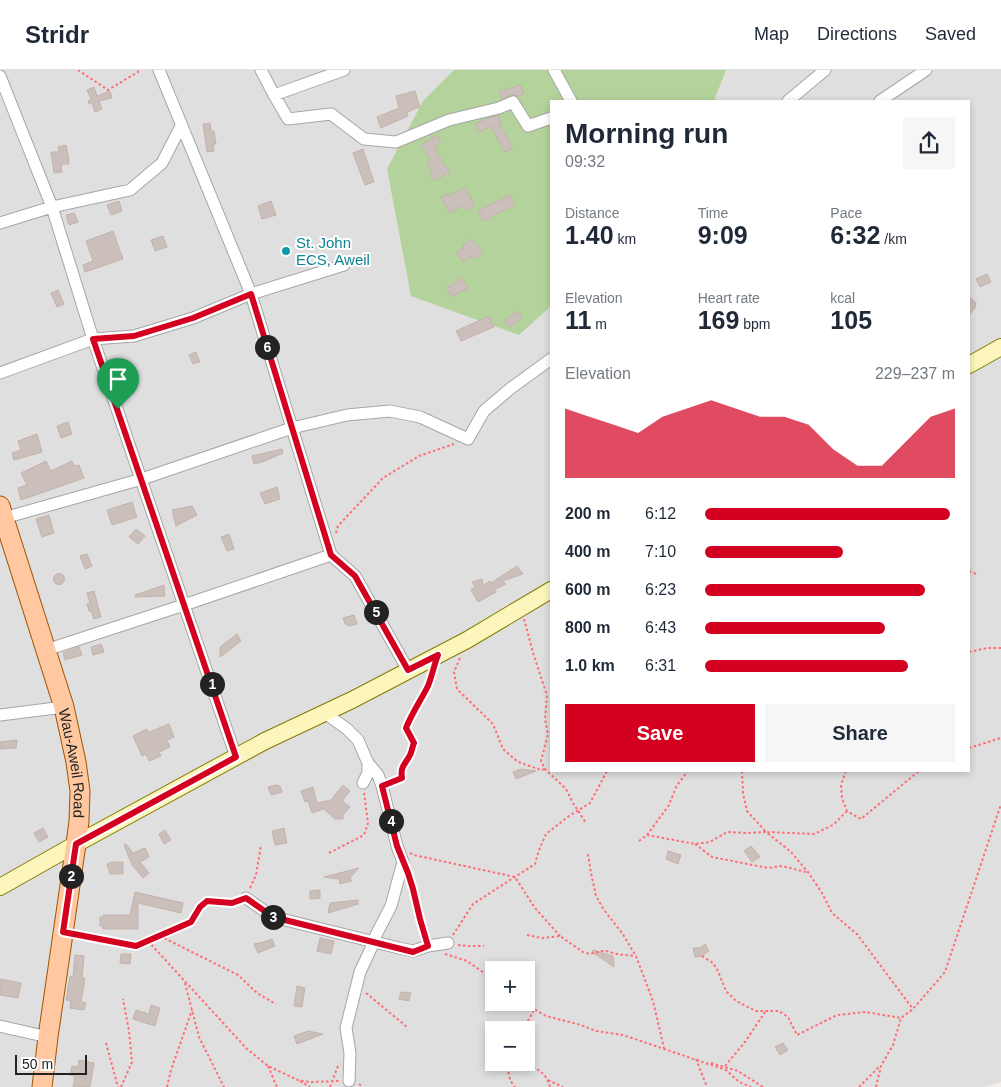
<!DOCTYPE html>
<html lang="en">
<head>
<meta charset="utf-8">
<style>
	body { margin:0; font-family:Helvetica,sans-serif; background:#f6f6f7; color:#1f2937; height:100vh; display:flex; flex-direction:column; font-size:19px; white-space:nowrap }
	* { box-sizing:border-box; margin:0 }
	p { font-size:16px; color:#747a83 }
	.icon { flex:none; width:28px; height:28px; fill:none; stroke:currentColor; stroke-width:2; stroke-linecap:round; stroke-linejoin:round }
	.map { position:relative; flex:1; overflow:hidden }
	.panel { position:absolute; left:550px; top:30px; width:420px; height:672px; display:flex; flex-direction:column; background:#fff; border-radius:0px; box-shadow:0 2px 8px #0003 }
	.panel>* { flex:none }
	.controls { position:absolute; left:485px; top:891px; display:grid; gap:10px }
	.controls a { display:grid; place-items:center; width:50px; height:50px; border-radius:0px; background:#fff; box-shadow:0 2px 8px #0003; font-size:25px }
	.scale { position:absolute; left:15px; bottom:12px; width:72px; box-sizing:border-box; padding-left:5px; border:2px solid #222; border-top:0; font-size:14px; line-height:18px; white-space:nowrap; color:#222; -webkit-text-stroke:4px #fff; paint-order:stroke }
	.pin { position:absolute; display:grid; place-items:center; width:42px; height:42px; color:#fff; margin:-51px -21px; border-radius:50% 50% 50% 0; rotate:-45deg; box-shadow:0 0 5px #0007 }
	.pin .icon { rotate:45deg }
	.km { position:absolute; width:25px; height:25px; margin:-12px; border-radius:50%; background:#222; color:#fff; font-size:14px; line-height:25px; text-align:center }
	.round { display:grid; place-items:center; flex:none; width:52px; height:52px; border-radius:0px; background:#f6f6f7 }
	.head { display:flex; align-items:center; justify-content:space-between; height:85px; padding:0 15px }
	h1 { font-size:28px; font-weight:800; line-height:38px }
	.metrics { display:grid; grid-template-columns:repeat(3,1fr); gap:8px; height:85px; padding:5px 15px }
	.metrics div { display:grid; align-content:center }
	.metrics b { font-size:25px; font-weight:800 }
	.metrics small { font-size:14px; font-weight:400 }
	.metrics p { font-size:14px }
	.chart { height:140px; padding:10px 15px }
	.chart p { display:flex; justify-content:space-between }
	.chart svg { width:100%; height:90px; margin-top:5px; fill:#d3001f; opacity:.7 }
	.primary-button { display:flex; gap:10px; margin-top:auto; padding:10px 15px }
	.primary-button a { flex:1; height:58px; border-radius:0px; background:#d3001f; color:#fff; font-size:20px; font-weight:800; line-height:58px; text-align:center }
	.primary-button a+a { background:#f6f6f7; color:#1f2937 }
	ul { padding:0 15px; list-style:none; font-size:16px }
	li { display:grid; grid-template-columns:80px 60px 1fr; align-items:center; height:38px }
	li i { height:12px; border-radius:6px; background:#d3001f }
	header { display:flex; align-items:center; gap:30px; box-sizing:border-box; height:70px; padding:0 25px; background:#fff; border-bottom:1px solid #e0e1e3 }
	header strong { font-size:24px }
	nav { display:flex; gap:28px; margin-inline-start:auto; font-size:18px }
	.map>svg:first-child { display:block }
	.residential { fill:#e0dfdf; fill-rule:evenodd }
	.forest { fill:#b4d39c }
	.building { fill:#cabfbb; stroke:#c5b2aa }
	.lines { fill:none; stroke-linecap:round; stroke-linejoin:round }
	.street-casing { stroke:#a6a6a6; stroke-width:13 }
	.secondary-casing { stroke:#817c00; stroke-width:18 }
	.primary-casing { stroke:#9f5300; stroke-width:21 }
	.path { stroke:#ff6c73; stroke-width:2; stroke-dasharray:2.5 2.5; stroke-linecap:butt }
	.street { stroke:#fff; stroke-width:11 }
	.secondary { stroke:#fcf6bc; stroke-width:16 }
	.primary { stroke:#ffc8a0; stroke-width:19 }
	.route-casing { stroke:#fff; stroke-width:10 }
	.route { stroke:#d3001f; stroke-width:6 }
	.culture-dot { fill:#0f9aa8; stroke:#fff; stroke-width:2 }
	.labels { text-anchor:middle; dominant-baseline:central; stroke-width:4; stroke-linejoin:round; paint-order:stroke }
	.culture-label { font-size:15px; fill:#0d838f; stroke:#fff; text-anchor:start }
	.street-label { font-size:15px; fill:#222; stroke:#fff }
</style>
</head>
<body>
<header>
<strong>Stridr</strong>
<nav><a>Map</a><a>Directions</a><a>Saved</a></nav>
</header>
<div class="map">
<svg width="1001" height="1017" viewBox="0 0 1001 1017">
	<rect width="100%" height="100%" fill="#f2ede8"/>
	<!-- residential -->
	<path class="residential" d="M0,0H1001V1012L984,1017H0ZM551,31H969V701H551ZM494,900H526V932H494ZM494,960H526V992H494Z"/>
	<!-- forest -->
	<path class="forest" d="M454,0H726L714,31H551V236L519,265L411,226L387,99L423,31Z"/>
	<!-- building -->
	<path class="building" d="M520,15L524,24L518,26L514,25H510L502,29L500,22Z
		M94,17L97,26L110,21L112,28L99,31L102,39L95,42L92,33L89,34L88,31L91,29L87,20Z
		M415,21L420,37L407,42L408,46L381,58L377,47L399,38L396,26Z
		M498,46L501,53H499L513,78L505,82L491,57L479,62L475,54L488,48Z
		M210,53L211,61H214L216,74H213L214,81L207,82L203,54Z
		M437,65L441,72L434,77L444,95L450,101L435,111L430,104L433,103L427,93L431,90L421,75Z
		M66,75L68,84L69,94H61L62,102L54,103L51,82H59L58,77Z
		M363,79L374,112L365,115L353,83Z
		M465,117L475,136L467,141L464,135L450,143L441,127L447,124L449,126Z
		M510,125L515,135L483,151L478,141Z
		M119,131L122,141L111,145L107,135Z
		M271,131L276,145L262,149L258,136Z
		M74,143L78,152L69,155L66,145Z
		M113,161L123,189L85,202L83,195L93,191L86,171Z
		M163,166L167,177L155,181L151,170Z
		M471,169L483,183L475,189L472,186L463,192L456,183L464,177L463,175Z
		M987,204L991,212L980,217L976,209Z
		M462,208L468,218L452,227L447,218Z
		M58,220L64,234L57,237L51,223Z
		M969,226L976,233L975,238L969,245Z
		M517,241L522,247L510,257L504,251Z
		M489,246L494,257L461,271L456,261Z
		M196,282L200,292L193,294L189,285Z
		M68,352L72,364L61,368L57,356Z
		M37,364L42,382L14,390L12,383L21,380L18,371Z
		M282,379L283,383L265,391L254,394L252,386Z
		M46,391L51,401L72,391L74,396L79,395L84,408L21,430L18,418L27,415L21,403Z
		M277,417L280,429L265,434L260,423Z
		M132,432L137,447L112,455L107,440Z
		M192,436L197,445L176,456L172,440Z
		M49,445L54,463L42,467L36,449Z
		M136,459L145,466L138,474L129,467Z
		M229,464L234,479L227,481L221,467Z
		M87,484L92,496L85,499L80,486Z
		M517,496L523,504L503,511L506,514L495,519L496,522L478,532L471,520L475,517L472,512L482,509L483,515L490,511L491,513Z
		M53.5 509a5.5 5.5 0 1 1 11 0a5.5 5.5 0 1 1-11 0Z
		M164,515L165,526L135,527V525Z
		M94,521L101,547L94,549L91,541H89L87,534L90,533L87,523Z
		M354,545L357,554L349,556L345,554L343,548Z
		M237,564L241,571L220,587V577Z
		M101,574L104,582L93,585L91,577Z
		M79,577L82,585L65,590L63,583Z
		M169,654L174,667L167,670L170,677L159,682L161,686L149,691L146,684L142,686L133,666L147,659L149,662Z
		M17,670L16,678L0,679V672Z
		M521,699L536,701L516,709L513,702Z
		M277,715L280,716L282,722L271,725L268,717Z
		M343,715L350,721L342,731L350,737L343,745V749H335L324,739L312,743L308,731L305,732L301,721L313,717L317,733L331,730Z
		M43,758L48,767L39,772L34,763Z
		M284,758L287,773L275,775L272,761Z
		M165,760L171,770L164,774L159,764Z
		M126,774L133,783L145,778L149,787L140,792L149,803L143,808L132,795L124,775Z
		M751,776L760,787L752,792L744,781Z
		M668,781L681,785L678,794L666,789Z
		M112,792H123V804H110L107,794Z
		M359,798L350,808L352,811L340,814L339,809L324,807Z
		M320,820V828L310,829V821Z
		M135,822L183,833L181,843L138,833V859H103V856H100V847H103V845H130Z
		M358,830V834L328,843L330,833Z
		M320,868L334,871L331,884L317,881Z
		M272,869L275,876L258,883L254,874L264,872Z
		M705,874L709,881L702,886L695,887L693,878H700Z
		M593,880L613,886L614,897L592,882Z
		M121,884H131L130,894L120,893Z
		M75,885L84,886L82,908H85L81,932L86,933L84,940L70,938L71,931L66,930L70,906L73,907Z
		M0,909L21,913L18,928L0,925Z
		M297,916L305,918L302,937L294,936Z
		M401,922L411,923L409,931L399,929Z
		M151,935L160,938L155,956L133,949L136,940L149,944Z
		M308,961L323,964L297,974L294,966Z
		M783,973L788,980L780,985L775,977Z
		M79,990L94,993L90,1017H73L75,1006L70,1005L72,996L78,997Z"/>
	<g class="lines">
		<defs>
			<path id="street" d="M159,0L251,224L331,485L355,506L408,600
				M261,0L274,25L344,0
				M554,0L571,31
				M0,6L52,137L93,269L236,687
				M274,25L288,49L331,44L364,69L396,72L449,50L499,38L513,32L528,56L551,48
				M788,31L825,0
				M880,31L926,0
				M0,153L52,137L130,120L162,93L181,56
				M0,303L93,269L134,266L193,248L251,224L344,195
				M4,448L142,409L292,358L347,345L390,341L420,347L468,369L484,341L511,318L551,289
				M46,580L184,535L331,485
				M325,643L347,659L358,670L368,693V703L363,713
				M0,645L64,637
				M246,828L273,847L399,878L413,881L428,876L448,873
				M0,956L48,967
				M349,1011L350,983L346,958L360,902L374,872L376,865L391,836L403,792L397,776L382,716L378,705L368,693"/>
			<path id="secondary" d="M969,295L1001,277
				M0,817L76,774L265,671L352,630L467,570L551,520"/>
			<g id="primary">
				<path id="s1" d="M0,436L64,637L76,692L80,721L79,751L76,774L48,967L42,1017"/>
			</g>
		</defs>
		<!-- street casing -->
		<use href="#street" class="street-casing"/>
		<!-- secondary casing -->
		<use href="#secondary" class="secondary-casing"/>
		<!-- primary casing -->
		<use href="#primary" class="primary-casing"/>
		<!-- path -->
		<path class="path" d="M78,0L108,20L138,2V0
			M336,463L338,456L383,408L419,386L454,374
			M969,501L976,504
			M524,549L534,586L547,625L545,649L548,664L541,691L545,699L566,719L573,733L586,753
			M969,582L987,578H1001
			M460,588L454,602L457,619L493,654L503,679L518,692L541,700L545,699
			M969,678L1001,668
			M742,701L743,723L747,741L766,762L814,764L833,755L847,741
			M846,701L841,715L842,728L847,741L861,749L919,701
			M391,712L402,708C400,697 406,694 410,685C412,682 412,677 414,673L406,658C414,639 426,622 432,602
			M647,765L695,774L710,772L727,762L748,763L766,762L790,781L808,802L822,823L832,843L857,864L913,939
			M639,771L647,765L669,735L677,715L688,701
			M695,774L712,787L768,798L782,796L806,802
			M329,783L364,765L368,753L364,723
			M410,783L414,785L515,807L535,838L560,866
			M588,784L591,803L596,826L604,840L622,863L636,886L653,931L664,978
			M410,808L425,866
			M250,818L256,805L261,775
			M78,864L136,876L191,852L200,837L207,831L232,833L237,831
			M453,865L473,834L535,794L539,780L546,764L569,746L590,733L607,701
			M527,865L542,868L560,866L583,882L590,884L601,881H606L617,884L635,886
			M160,866L238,905L257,923L276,934
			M148,871L246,978L268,996L300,1011L312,1012L339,1011
			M458,875L468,876H484
			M445,884L467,891L494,910
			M702,886L713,893L717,899L726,921L736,931L756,941H779L788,947L797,965L837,945L866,942L901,948
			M185,913L199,967L224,1017
			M366,923L407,957
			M522,932L546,946L581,955L596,961L623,965L726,1000L739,1012L751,1017
			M523,960L534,940
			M106,973L118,1017
			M696,989L707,1017
			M509,992C507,1000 509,1011 515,1017
			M524,992C537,999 546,1002 550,1017
			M711,993L738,1001L763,1017
			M268,996L277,1017
			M725,996L745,972L765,942
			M548,1010L563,1017
			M300,1011L310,1017
			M359,1014L363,1017
			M121,1017L132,992L129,961L123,929
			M167,1017L171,1000L192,940
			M330,1017L338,996L340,994
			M859,1017L880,996
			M876,1017L881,996L893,975L901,948L913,939L945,902L1001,734"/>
		<!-- street -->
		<use href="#street" class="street"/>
		<!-- secondary -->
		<use href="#secondary" class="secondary"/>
		<!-- primary -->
		<use href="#primary" class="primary"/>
	</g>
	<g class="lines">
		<defs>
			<path id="route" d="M251,224L331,485L355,506L408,600L438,585C434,595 432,606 428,616C421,630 412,643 406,658L414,673C412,677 412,682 410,685C405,695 400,696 402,708L382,716L397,776L408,803L413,819L420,849L428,876L413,882L273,847L246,828L232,833L207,831L200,837L191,852L136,876L63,862L76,774L236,687L93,269L134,266L193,248Z"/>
		</defs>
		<!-- route casing -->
		<use href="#route" class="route-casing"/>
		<!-- route -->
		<use href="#route" class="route"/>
	</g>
	<!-- markers -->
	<circle class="culture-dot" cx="286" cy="181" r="5"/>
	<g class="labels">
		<!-- culture labels -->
		<g class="culture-label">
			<text x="296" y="172">St. John<tspan x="296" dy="17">ECS, Aweil</tspan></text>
		</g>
		<!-- street labels -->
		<g class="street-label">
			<text stroke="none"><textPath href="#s1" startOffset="268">Wau-Aweil Road</textPath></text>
		</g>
	</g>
</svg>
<div class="controls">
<a>+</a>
<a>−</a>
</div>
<div class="scale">50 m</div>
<div class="pin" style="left:118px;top:339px;background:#1e9e55"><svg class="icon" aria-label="arrive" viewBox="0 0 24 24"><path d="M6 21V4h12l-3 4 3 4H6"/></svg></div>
<b class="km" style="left:212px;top:614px">1</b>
<b class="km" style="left:71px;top:806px">2</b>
<b class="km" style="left:273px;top:847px">3</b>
<b class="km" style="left:391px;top:751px">4</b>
<b class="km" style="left:376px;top:542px">5</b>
<b class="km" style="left:267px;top:277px">6</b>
<section class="panel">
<div class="head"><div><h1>Morning run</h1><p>09:32</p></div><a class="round"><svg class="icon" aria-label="share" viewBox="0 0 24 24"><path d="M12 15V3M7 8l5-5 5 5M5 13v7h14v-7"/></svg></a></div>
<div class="metrics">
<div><p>Distance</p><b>1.40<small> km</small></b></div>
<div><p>Time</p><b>9:09</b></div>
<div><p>Pace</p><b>6:32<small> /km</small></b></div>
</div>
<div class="metrics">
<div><p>Elevation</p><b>11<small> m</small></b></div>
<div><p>Heart rate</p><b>169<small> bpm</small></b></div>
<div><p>kcal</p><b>105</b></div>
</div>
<div class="chart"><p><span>Elevation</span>229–237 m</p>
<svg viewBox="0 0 160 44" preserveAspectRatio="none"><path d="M0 44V10L10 14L20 18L30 22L40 14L50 10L60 6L70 10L80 14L90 14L100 18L110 30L120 38L130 38L140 26L150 14L160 10V44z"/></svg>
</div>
<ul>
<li><b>200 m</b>6:12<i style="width:98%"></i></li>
<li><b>400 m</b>7:10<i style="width:55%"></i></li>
<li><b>600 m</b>6:23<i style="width:88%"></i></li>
<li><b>800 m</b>6:43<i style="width:72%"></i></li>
<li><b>1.0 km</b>6:31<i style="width:81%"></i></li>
</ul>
<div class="primary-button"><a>Save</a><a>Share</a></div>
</section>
</div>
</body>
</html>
